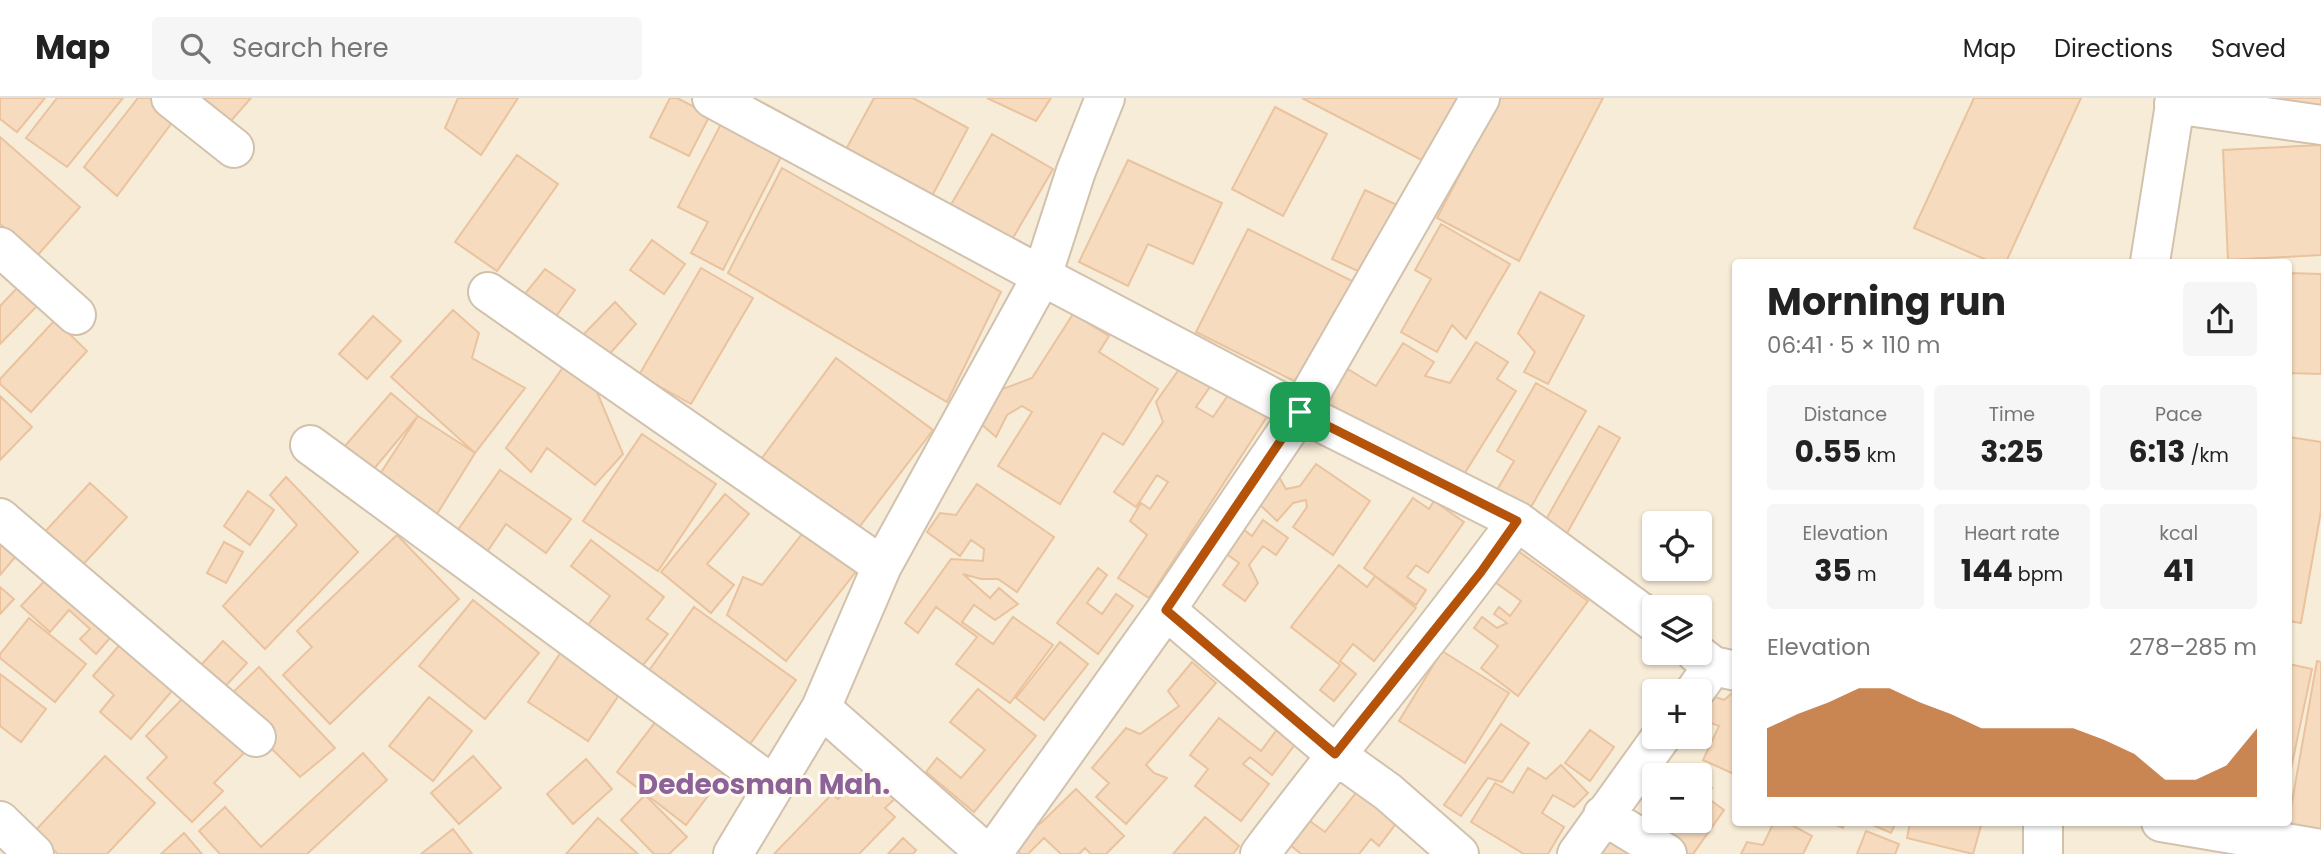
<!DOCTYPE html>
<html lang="en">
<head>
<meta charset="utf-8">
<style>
	body { margin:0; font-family:Poppins,sans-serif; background:#f6f6f6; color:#222; height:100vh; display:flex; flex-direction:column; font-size:26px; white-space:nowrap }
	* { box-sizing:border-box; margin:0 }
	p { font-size:23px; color:#767676 }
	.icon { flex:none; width:38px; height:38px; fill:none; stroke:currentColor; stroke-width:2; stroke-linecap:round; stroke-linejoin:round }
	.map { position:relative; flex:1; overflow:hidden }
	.drawer { position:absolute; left:1732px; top:161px; width:560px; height:567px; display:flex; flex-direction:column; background:#fff; border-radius:7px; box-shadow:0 2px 5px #0004 }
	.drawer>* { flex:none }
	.tools { position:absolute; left:1642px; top:413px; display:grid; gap:14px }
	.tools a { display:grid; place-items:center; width:70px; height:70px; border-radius:7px; background:#fff; box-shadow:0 2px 5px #0004; font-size:35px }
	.pin { position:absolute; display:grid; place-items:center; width:60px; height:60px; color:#fff; margin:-30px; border-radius:14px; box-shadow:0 4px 10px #0006 }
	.round { display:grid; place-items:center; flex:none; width:74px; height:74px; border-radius:7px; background:#f6f6f6 }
	.headline { display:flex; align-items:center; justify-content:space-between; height:119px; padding:0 35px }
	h1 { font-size:38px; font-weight:700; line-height:52px }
	.figures { display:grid; grid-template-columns:repeat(3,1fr); gap:10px; height:119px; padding:7px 35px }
	.figures div { display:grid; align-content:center; border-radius:7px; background:#f6f6f6; text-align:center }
	.figures b { font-size:30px; font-weight:700 }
	.figures small { font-size:19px; font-weight:400 }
	.figures p { font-size:19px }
	.chart { height:196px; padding:14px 35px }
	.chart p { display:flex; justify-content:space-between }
	.chart svg { width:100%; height:126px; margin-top:7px; fill:#b45309; opacity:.7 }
	header { display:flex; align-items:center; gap:42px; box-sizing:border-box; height:98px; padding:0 35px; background:#fff; border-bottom:2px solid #e0e0e0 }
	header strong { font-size:33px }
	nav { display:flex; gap:38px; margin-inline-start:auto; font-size:24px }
	.search { width:490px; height:63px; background:#f6f6f6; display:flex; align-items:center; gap:18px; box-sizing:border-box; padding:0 24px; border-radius:7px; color:#767676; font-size:26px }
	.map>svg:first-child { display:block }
	.residential { fill:#f7ecd7; fill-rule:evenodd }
	.building { fill:#f6dbbf; stroke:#eac39e; stroke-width:2 }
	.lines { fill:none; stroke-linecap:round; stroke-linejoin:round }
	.minor-casing { stroke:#d2c2ad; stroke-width:42 }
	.minor { stroke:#fff; stroke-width:38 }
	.route-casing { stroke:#fff; stroke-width:14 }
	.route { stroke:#b45309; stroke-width:9 }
	.labels { text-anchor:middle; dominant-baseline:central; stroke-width:6; stroke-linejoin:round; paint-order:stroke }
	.district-label { font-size:28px; font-weight:bold; fill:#8c6298; stroke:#fffbf2 }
</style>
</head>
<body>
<header>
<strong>Map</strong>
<div class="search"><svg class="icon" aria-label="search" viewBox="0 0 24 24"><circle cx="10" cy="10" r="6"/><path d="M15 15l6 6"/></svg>Search here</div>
<nav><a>Map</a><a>Directions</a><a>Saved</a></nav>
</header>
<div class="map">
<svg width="2321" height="756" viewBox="0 0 2321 756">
	<rect width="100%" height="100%" fill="#fef8ea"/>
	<!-- residential -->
	<path class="residential" d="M0,0H2321V756H0ZM1736,164H2289V724H1736ZM1654,425H1699V471H1654ZM1654,509H1699V555H1654ZM1654,593H1699V639H1654ZM1654,677H1699V723H1654Z"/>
	<!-- building -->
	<path class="building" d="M0,0H45L17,34L0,21Z
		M57,0H123L67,69L26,40Z
		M138,0H155L177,18L117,98L84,69Z
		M203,0H251L230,24Z
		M458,0H518L481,57L445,30Z
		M670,0H677L710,17L689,58L650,39Z
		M874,0H913L968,30L931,100L845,53Z
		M987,0H1051L1036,23Z
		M1302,0H1470L1435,69Z
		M1500,0H1603L1519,163L1437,120Z
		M1974,0H2081L2006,164H1991L1914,130Z
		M2254,0H2321V10Z
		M1275,9L1327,36L1283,118L1232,91Z
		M722,24L783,55L723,172L691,155L708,124L678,109Z
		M992,36L1053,71L1010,145L949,110Z
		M0,39L80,109L37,158L0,126Z
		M2321,47V157L2228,162L2223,52Z
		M517,57L558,86L497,173L455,144Z
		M1128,62L1222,105L1193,166L1148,146L1128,188L1079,164Z
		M782,70L1001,194L947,304L728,175Z
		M1365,92L1397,107L1364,176L1332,161Z
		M1441,126L1510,166L1466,241L1452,227L1437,254L1401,234L1431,181L1415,172Z
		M1248,131L1358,186L1306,289L1196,234Z
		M652,142L685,166L664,196L630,172Z
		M701,170L753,200L691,306L639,277Z
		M545,171L575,192L549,228L519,203Z
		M2289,175L2321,176V276L2289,275Z
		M21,186L40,205L0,246V208Z
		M1540,194L1584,218L1548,286L1524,274L1535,254L1518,235Z
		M615,204L636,226L606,260L581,239Z
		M453,212L479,235L472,260L525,290L475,355L391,279Z
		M1073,216L1109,238L1099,254L1158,291L1123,347L1103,335L1060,406L998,368L1032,314L1022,308L1007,317L996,339L980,325L1000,292L1032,280Z
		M373,218L401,243L367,281L339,256Z
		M55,222L87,253L31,314L0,286V281Z
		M1476,244L1508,264L1497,281L1516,293L1456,389L1319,304L1341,267L1376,288L1403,245L1434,264L1425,278L1450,285Z
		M571,258L589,275L623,356L595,387L547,350L531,374L506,350Z
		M836,260L933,332L854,436L804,391L762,360Z
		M1182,267L1212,286L1196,309L1213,319L1233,290L1270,314L1149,500L1118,480L1147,437L1130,423L1141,405L1150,411L1168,384L1157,377L1136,409L1114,394L1163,324L1156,304Z
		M1536,285L1586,313L1527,416L1494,397L1514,363L1497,353Z
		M391,295L418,318L373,372L345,348Z
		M0,298L32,329L0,362Z
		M418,318L475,355L437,416L378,379Z
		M1599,328L1620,340L1566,437L1544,425Z
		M642,336L716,386L658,473L583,423Z
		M2289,339L2321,344V413L2301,525L2289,523Z
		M1316,366L1370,403L1333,457L1293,429L1307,409L1306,402L1293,405L1277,423L1256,403L1279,379L1286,391L1300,388Z
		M500,372L571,421L546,455L506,426L487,454L457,433Z
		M286,379L358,454L265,551L223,508L297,427L270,397Z
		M90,385L127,419L77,473L40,439Z
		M977,386L1054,439L1017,494L998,481H981L963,476L990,500L999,490L1018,506L995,522L974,507L962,524L993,546L1013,519L1053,547L1010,605L956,566L977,539L936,509L918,535L905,525L951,461L983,463L984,451L971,442L960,458L927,434L940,415L956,417Z
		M248,393L274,412L250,447L224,428Z
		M725,396L749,416L707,466L734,487L711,515L661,474Z
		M1413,400L1429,411L1434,403L1464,424L1428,475L1416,467L1407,479L1426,492L1416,507L1364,470Z
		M1263,422L1288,440L1276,457L1263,448L1249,467L1258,485L1245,503L1223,487L1239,465L1221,452L1239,428L1252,438Z
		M806,431L858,471L786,563L727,517L743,479L762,487Z
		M397,437L459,501L330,626L283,577L312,549L297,533Z
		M591,442L664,499L647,521L668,536L639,572L585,531L610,498L571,468Z
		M0,444L16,458L0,477Z
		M224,444L243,454L226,485L207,475Z
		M1518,453L1588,503L1518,598L1481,570L1498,548L1474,530L1482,519L1497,530L1507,525L1494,516L1499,509L1510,518L1521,503L1495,484Z
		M1339,467L1367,489L1375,478L1416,510L1374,563L1353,546L1340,563L1356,576L1334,603L1320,592L1340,567L1291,529Z
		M1098,470L1107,477L1087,505L1102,516L1116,496L1133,508L1098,556L1057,525Z
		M52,475L116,533L96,556L80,541L90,531L69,512L50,534L21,508Z
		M0,489L14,501L0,516Z
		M473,502L539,555L485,621L419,568Z
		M694,509L796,582L750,646L648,574Z
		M29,520L86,566L55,604L0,560V556Z
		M129,536L182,581L131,641L100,614L114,597L93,578Z
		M223,543L247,565L217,597L193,576Z
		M1060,544L1088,566L1044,622L1016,600Z
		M567,545L627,585L588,643L528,604Z
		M1442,553L1509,595L1465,665L1399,623Z
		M2317,563L2321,564V739L2287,732Z
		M1192,564L1216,585L1146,667L1154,675L1167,680L1126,726L1096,699L1109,685L1092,670L1126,630L1140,636L1179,608L1168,593Z
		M2289,566L2312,571L2289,680Z
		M259,569L335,650L300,679L224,603Z
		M0,576L46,611L21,644L0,628Z
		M978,591L1036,638L974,714L926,674L937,660L961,680L985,652L950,624Z
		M1736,592V677L1703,662L1719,628L1699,620V603L1706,596L1724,602Z
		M189,594L248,651L214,685L223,693L192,724L147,680L167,659L146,638Z
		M429,599L472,633L433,683L389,648Z
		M660,618L729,670L686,727L617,674Z
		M1219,620L1261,653L1281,626L1300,640L1272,677L1250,659L1243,666L1269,686L1241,723L1195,688L1208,671L1190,657Z
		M1501,626L1529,645L1502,684L1488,680L1461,718L1444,707Z
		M1590,632L1614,649L1590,683L1565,665Z
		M363,655L387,682L307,756H220L199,733L225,709L261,749Z
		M105,658L155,705L107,756H58L34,734Z
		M473,658L501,690L459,726L431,695Z
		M586,661L612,691L573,726L547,696Z
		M1561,667L1588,695L1574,709L1553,697L1542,715L1564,729L1548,756H1524L1471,724L1495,685L1513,695L1528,670L1546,681Z
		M1699,681L1712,690L1706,699L1724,712L1693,756H1681L1656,739L1668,723H1699Z
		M857,682L873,698L887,683L900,696L885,710L895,719L859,756H774L832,696L838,701Z
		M1076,691L1124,738L1106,756H1091L1085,750L1079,756H1061L1044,740L1028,756H1021L1006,744L1041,725Z
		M1359,691L1404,715L1379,748L1371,741L1359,756H1301L1288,745L1307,721L1325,734Z
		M645,697L687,739L669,756H654L621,722Z
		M1205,719L1239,748L1233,756H1173Z
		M598,720L638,756H566Z
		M1774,724H1786L1812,738L1803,756H1741L1747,744L1763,747Z
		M1828,724H1845L1843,730Z
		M1866,724H1896L1891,735Z
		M1910,724H1982L1973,756L1907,740Z
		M453,731L472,756H421Z
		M1614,731L1649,756H1597Z
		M1866,733L1899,746L1895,756H1857Z
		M184,735L202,756H161Z
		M903,740L916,752L913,756H888Z"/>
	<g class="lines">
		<defs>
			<path id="minor" d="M171,0L234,50
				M712,0L1042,178L1300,314L1517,423L1654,524
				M2174,6L2321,27
				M0,149L76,217
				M2150,164L2176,0
				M488,194L882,468
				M310,347L774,688
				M0,420L256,639
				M1166,512L1335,656L1388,694L1459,756
				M1696,555L1713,568L1736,573
				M1695,593L1713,568
				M821,610L987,756
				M1603,717L1667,756
				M0,723L34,756
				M2161,724L2321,751
				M733,756L821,610L882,468L1042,178L1076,73L1105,0
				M992,756L1166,512L1300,314L1480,0
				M1260,756C1344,644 1435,536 1517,423
				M1577,756L1661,639
				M2043,756V724"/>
		</defs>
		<!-- minor casing -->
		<use href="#minor" class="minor-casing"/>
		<!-- minor -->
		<use href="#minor" class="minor"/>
	</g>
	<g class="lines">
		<defs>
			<path id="route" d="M1300,314L1517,423L1481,474L1335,656L1166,512Z"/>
		</defs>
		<!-- route casing -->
		<use href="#route" class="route-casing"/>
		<!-- route -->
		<use href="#route" class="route"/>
	</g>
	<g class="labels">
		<!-- district labels -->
		<g class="district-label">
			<text x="764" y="686">Dedeosman Mah.</text>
		</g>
	</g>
</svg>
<div class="tools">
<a><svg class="icon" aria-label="locate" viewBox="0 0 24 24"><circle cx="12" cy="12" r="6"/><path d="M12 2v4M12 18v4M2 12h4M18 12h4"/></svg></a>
<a><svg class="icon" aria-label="layers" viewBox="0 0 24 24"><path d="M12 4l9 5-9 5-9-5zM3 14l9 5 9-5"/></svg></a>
<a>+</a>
<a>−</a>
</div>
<div class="pin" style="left:1300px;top:314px;background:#1e9e55"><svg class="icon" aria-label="arrive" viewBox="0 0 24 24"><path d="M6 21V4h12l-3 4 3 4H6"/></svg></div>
<section class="drawer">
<div class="headline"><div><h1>Morning run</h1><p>06:41 · 5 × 110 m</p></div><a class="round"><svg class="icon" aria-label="share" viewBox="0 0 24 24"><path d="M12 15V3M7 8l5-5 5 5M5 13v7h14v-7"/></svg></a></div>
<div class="figures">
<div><p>Distance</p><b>0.55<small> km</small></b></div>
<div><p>Time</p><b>3:25</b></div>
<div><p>Pace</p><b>6:13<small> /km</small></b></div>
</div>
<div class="figures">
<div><p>Elevation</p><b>35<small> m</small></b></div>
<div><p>Heart rate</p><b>144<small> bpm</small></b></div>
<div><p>kcal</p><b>41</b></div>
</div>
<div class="chart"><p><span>Elevation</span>278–285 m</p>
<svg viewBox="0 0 160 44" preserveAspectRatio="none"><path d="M0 44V20L10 15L20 11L30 6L40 6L50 11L60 15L70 20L80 20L90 20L100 20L110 24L120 29L130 38L140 38L150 33L160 20V44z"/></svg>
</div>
</section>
</div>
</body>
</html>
